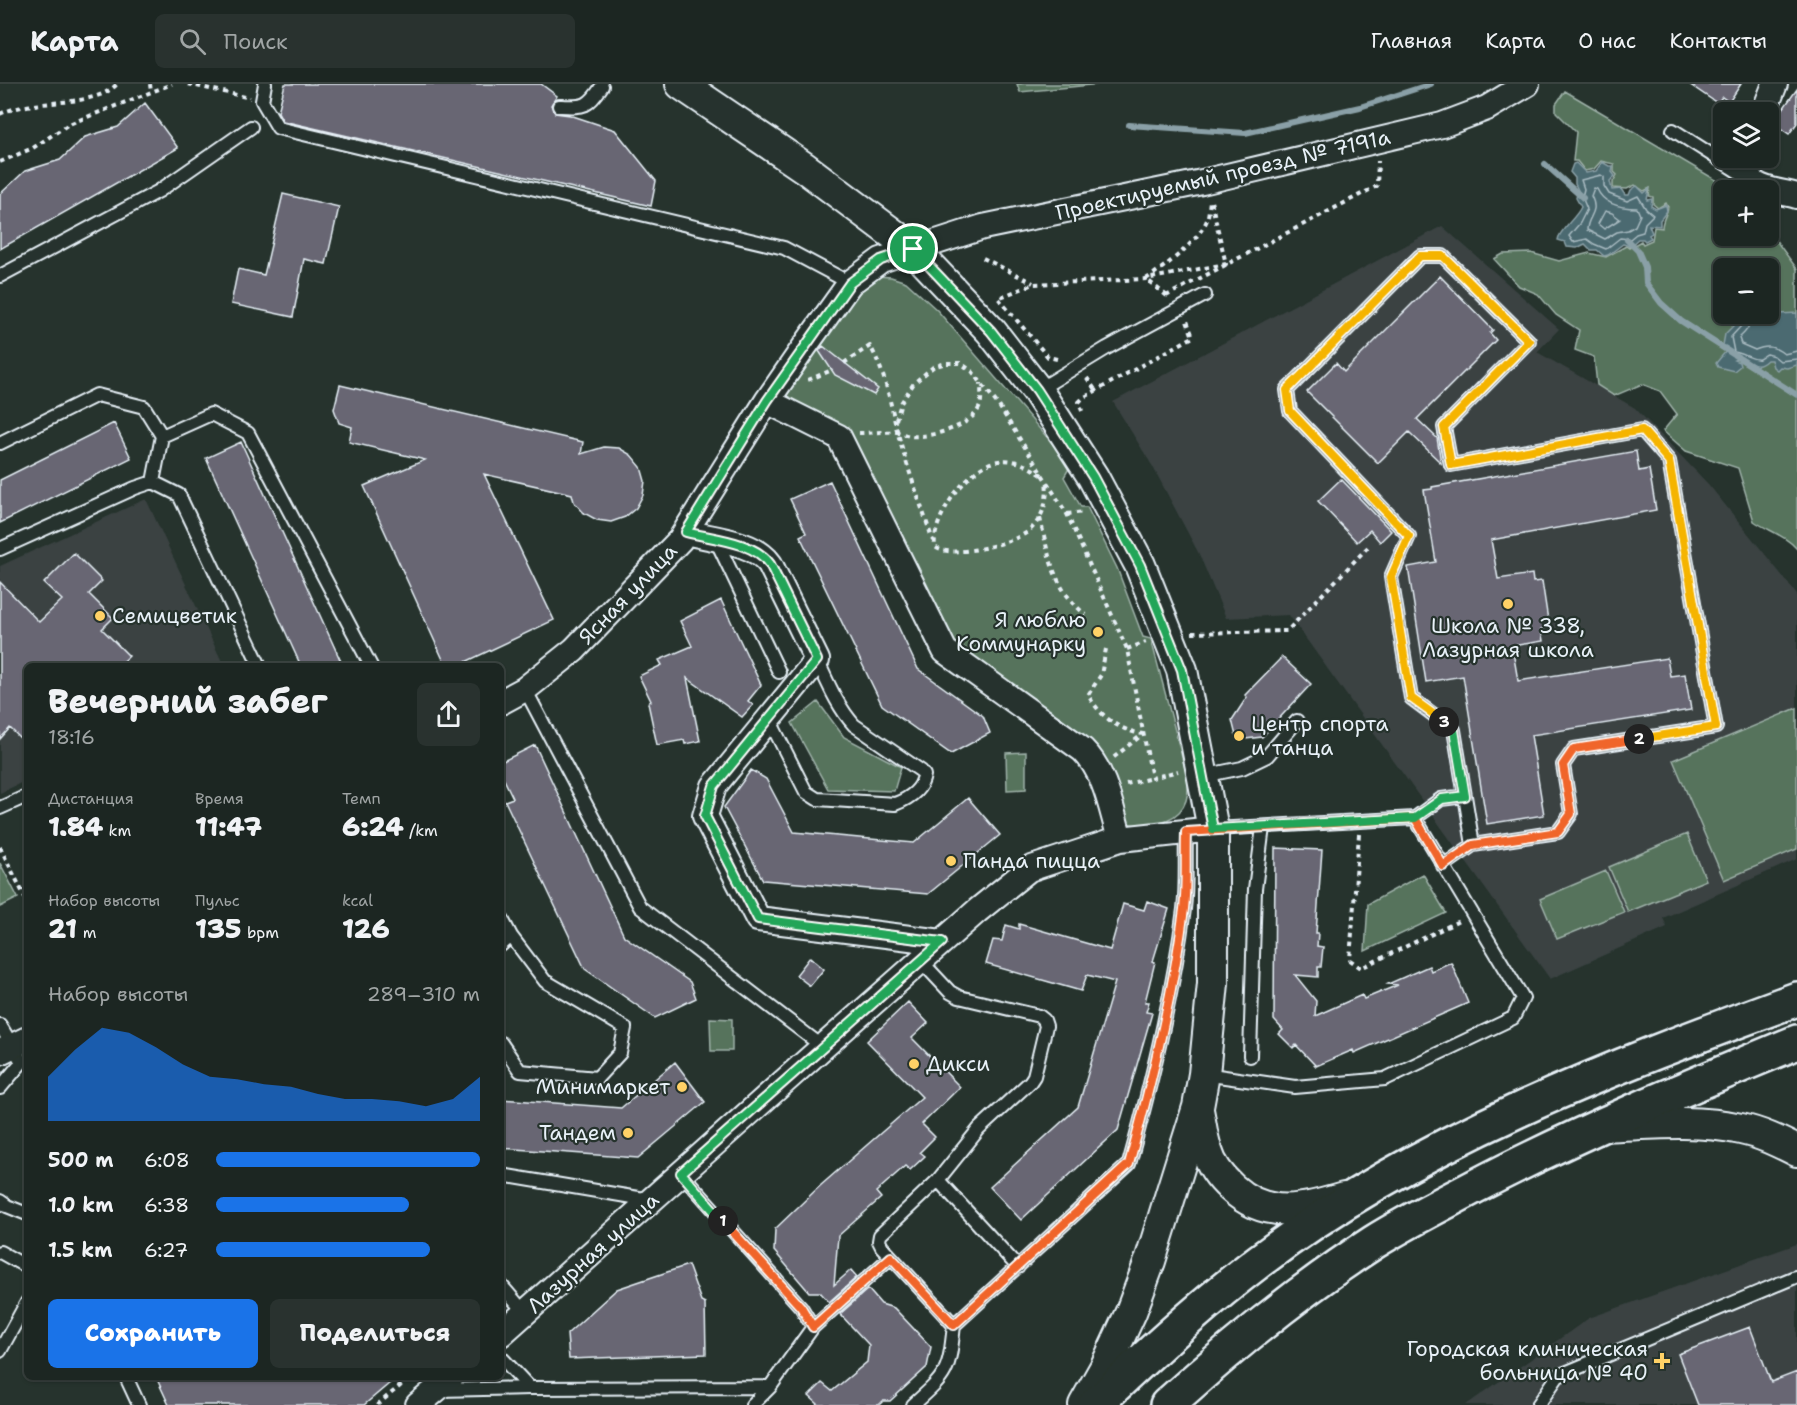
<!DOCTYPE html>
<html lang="ru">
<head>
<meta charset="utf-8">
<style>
	body { margin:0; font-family:"Shantell Sans",sans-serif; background:#29322f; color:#f1f3f6; height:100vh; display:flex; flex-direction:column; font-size:22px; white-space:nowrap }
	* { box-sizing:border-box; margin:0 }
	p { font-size:20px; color:#a0a5a5 }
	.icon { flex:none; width:33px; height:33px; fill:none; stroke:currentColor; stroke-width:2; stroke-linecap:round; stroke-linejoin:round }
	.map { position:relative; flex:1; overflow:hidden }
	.drawer { position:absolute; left:24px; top:579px; width:480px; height:717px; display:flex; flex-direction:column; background:#1c2622; border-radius:9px; box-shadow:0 2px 4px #0004,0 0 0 2px #3a4340 }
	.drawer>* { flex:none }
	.tools { position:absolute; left:1713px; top:18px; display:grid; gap:12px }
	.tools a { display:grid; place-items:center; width:66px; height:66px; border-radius:9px; background:#1c2622; box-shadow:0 2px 4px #0004,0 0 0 2px #3a4340; font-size:30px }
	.pin { position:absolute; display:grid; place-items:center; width:51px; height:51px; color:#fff; margin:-26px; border:3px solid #fff; border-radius:50%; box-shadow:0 2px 6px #0007 }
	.km { position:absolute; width:30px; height:30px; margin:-15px; border-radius:50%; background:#222; color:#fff; font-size:16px; line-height:30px; text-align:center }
	.round { display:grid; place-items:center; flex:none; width:63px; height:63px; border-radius:9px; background:#29322f }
	.summary { display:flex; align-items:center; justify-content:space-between; height:102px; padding:0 24px }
	h1 { font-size:33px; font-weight:800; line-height:45px }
	.metrics { display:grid; grid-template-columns:repeat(3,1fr); gap:9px; height:102px; padding:6px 24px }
	.metrics div { display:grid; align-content:center }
	.metrics b { font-size:26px; font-weight:800 }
	.metrics small { font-size:16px; font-weight:400 }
	.metrics p { font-size:16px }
	.chart { height:168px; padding:12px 24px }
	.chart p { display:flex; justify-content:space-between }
	.chart svg { width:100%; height:108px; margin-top:6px; fill:#1a73e8; opacity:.7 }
	.primary-button { display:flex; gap:12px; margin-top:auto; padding:12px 24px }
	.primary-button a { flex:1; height:69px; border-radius:9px; background:#1a73e8; color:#fff; font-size:24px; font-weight:800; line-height:69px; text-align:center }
	.primary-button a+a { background:#29322f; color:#f1f3f6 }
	ul { padding:0 24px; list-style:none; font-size:20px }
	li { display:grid; grid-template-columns:96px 72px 1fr; align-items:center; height:45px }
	li i { height:15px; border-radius:8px; background:#1a73e8 }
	header { display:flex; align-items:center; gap:36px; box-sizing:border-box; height:84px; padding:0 30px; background:#1c2622; border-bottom:2px solid #3a4340 }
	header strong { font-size:28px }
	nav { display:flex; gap:33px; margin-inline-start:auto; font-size:21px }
	.search { width:420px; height:54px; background:#29322f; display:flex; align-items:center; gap:15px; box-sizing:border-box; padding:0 21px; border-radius:9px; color:#a0a5a5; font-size:22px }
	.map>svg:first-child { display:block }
	.built { fill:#3a4242 }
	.green { fill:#56735b; stroke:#9fb2aa; stroke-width:1.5; fill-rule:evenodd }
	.water { fill:#4b6a71; stroke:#8aa0a7; stroke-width:1.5 }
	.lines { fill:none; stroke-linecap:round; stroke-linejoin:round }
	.shore { stroke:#a9bbc2; stroke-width:1.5 }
	.stream { stroke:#8aa0a7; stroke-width:6 }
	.building { fill:#676673; stroke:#e8f1f8; stroke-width:1.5 }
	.service-casing { stroke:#e8f1f8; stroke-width:16 }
	.minor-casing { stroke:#e8f1f8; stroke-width:28 }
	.tertiary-casing { stroke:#e8f1f8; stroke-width:34 }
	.secondary-casing { stroke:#e8f1f8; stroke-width:38 }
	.path { stroke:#e8f1f8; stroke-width:4; stroke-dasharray:4.5 4.5; stroke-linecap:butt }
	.service { stroke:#26332d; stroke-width:12 }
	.minor { stroke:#26332d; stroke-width:24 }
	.tertiary { stroke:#26332d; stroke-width:30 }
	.secondary { stroke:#26332d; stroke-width:33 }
	.split-1-casing { stroke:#fff; stroke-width:12 }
	.split-2-casing { stroke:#fff; stroke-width:12 }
	.split-3-casing { stroke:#fff; stroke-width:12 }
	.split-4-casing { stroke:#fff; stroke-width:12 }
	.split-1 { stroke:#22a559; stroke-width:8 }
	.split-2 { stroke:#f0652b; stroke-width:8 }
	.split-3 { stroke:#f5b400; stroke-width:8 }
	.split-4 { stroke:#22a559; stroke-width:8 }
	.poi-dot { fill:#ffd166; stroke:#26332d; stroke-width:2 }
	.labels { text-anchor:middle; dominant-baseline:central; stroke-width:4.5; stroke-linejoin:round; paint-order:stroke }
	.street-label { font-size:21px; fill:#e8f1f8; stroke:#26332d }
	.poi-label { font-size:21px; fill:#e8f1f8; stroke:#26332d; text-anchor:start }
</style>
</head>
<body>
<header>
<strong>Карта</strong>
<div class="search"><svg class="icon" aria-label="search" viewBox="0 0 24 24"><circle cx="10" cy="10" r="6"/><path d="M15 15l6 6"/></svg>Поиск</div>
<nav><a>Главная</a><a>Карта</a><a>О нас</a><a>Контакты</a></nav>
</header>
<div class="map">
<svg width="1797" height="1321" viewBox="0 0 1797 1321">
	<rect width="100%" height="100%" fill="#26332d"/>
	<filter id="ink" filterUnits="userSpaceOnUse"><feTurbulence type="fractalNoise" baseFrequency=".0167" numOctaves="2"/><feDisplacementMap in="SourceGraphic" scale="12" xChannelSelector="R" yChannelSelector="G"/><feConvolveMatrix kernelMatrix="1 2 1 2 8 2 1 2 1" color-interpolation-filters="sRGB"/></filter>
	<g filter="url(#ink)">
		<!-- built -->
		<path class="built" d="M1442,142L1559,245L1537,268L1635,324L1709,401L1797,510V775L1663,834L1667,843L1550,895L1289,531L1226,534L1199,470L1153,383L1113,318Z
			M146,415L224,582H27V696L0,709V482Z
			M1797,1160V1321H1466L1589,1234Z"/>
		<!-- green -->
		<path class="green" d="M1017,0H1101L1020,8Z
			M1565,7L1733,106H1724V152H1768L1769,147L1797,185V465C1786,452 1769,447 1754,437L1738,384L1686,367L1663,347L1677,330L1660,307L1642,300L1614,312L1597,301L1594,273L1575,266L1579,246L1556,231L1538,210L1519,202L1494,175L1503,170L1531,169L1559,177L1589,169L1606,173L1626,162L1629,164L1641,157L1643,160L1652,156L1654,143L1662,144C1662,135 1667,131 1668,123L1666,119L1658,124L1653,120V113L1649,112L1650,104L1644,107L1635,101L1627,105L1613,104V98L1617,91L1614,88V80L1601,77L1594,85L1585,87L1577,77H1573L1576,48L1556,28V20ZM1724,184H1768V230H1724Z
			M876,192L891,193L906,198L937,226L1071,381L1064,393L1081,423H1087L1117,484L1143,553L1151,555L1188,696C1190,725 1176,737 1149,740C1137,741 1131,742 1121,736L1107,679L1071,641L944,554L854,355L835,339L777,309L861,198Z
			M818,618L844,653L901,683L894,707L828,705L792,639Z
			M1797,624V765L1724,796L1673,676Z
			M1026,668V705L1007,706L1006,669Z
			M1687,750L1706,796L1628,828L1609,783Z
			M0,779L18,814L0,823Z
			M1606,787L1624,828L1557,855L1540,815Z
			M1423,790L1446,829L1365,867L1368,820Z
			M710,934L732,935V967H711Z"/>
		<!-- water -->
		<path class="water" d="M1602,78L1609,82H1613L1612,88L1615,92L1610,97L1612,106L1621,105L1625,111H1629L1631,106L1637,102L1644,109L1649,105L1647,116L1652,115L1651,122L1656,125L1666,121L1667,127L1660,136V142L1649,141L1652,149L1649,151L1651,154L1645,157L1643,155H1638L1630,162L1623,160L1608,171L1604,172L1597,166H1591L1585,160L1577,164L1567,163L1565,158L1558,156C1558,148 1576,134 1581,123L1576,114L1578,106L1575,100V94L1570,88L1573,80L1576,79L1586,89L1596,87Z
			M1769,201L1776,206L1779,230L1797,229V281L1787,284L1780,283L1777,286L1773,283L1771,276H1767C1756,287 1751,278 1739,274L1734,276L1739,278L1740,282L1734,287L1718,283L1716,279L1727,266V263L1723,261L1725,250L1736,239L1734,230H1768Z"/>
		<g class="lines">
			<!-- shore -->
			<path class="shore" d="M1601,91L1604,93V102L1609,110L1627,117L1638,112L1646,125L1653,131L1645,139L1643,148L1636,150L1630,155L1620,154L1606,165L1594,160L1587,155L1573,158L1569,152L1580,139L1587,125L1582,113L1584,105L1581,96Z
				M1594,104L1597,105C1604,121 1621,124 1637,124L1640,131L1635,142L1628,146L1617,148L1605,155L1587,146C1587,132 1600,129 1591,112Z
				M1605,127L1612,129L1620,135L1604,145L1598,140Z
				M1741,230L1742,241L1731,253L1734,268C1740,268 1755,277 1759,275C1762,274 1764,271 1767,270L1774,272L1780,277L1797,275
				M1748,230C1751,242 1748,246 1739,254L1741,260L1755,266C1767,261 1774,262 1784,270L1797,267"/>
			<!-- stream -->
			<path class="stream" d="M1129,41L1245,49L1360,23L1431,0
				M1545,80L1583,114
				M1627,156L1638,167L1645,183L1646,199L1661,219L1681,237L1797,311"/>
		</g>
		<!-- building -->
		<path class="building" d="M285,0H541L557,12L551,21L555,29L570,31L615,46L656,97L651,122L283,37L278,28Z
			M1689,0H1741L1729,18L1722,13L1717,19Z
			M1797,5V39L1789,50L1773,39Z
			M145,19L178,64L0,165V110L25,87L60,76L85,53L118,43Z
			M283,110L339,123L326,180L304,175L293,233L231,220L238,185L264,191Z
			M1440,192L1493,246L1490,249L1496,256L1417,335L1437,354L1441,379L1409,348L1378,379L1307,308L1336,279L1344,288Z
			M823,262L878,305L874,311L835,291L819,267Z
			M340,301L583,358L581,370L604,363L619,364L631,371L641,383L645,397L643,411L636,424L625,433L611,438L597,436L584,429L574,418L572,410L484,390L554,536L457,582H446L364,402L425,376L349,358L352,343L339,339L334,325Z
			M114,339L131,374L0,439V396Z
			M241,358L343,582H301L206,374Z
			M1636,367L1639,387L1649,385L1656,426L1491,456L1498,495L1532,490L1533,498L1542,497L1549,543L1541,545L1543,557L1512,562L1518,597L1667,574L1670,592L1685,590L1691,626L1531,651L1544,731L1487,740L1463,592L1426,598L1408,483L1436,478L1424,406L1432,405V403Z
			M1341,395L1391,447L1380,458L1370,446L1357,458L1318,417Z
			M830,397L918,585L983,632L990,649L951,670L882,621L800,452L806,449L790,415Z
			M74,469L102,497L89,510L113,534L102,545L129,572L119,582H27V661L10,644L0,655V498L39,538L62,516L44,499Z
			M721,516L761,601L748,617L753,621L742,633L687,594L700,657L685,660L684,656L657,661L648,619L651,617L639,592L662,581L659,576L692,562L680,537Z
			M1282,573L1311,600L1262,653L1237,656L1232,636L1247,613L1245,611Z
			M535,661L624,852L690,898L696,914L655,934L585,885L505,717L513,714L501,689V678Z
			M751,686L766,695L794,748L914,759L968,714L1000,751L928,810L763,796L724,723Z
			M1275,764L1322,766L1316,849H1318L1317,862L1323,863L1321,883H1318V893L1295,891L1316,917L1315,932L1362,911L1364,915L1398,901L1388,900L1429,882L1431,887L1451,878L1468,919L1354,969L1353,966L1316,982L1296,961L1293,964L1279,950L1283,946L1274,936Z
			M1147,817L1169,825L1153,877L1155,878L1145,918H1149L1146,928L1152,929L1118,1046L1021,1136L990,1103L1078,1023L1115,898L1087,891L1081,907L986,880L993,856L1002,857L1006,841L1019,845V840L1110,866L1123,820L1144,826Z
			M810,873L824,885L810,902L796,891Z
			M908,918L928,939L912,954L960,1003L922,1040L935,1053L920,1068L925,1072L910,1086L905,1082L876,1108L881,1114L838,1152L834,1201L851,1186L857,1193L829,1218L820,1208H809L774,1167L775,1145L820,1102L922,1013L867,957Z
			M675,978L705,1018L638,1074L501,1064V1015L621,1024Z
			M688,1181L701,1217L705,1219L706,1270L569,1275L567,1250L617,1205Z
			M868,1205L881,1220L894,1224L931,1263L927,1283L890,1317H883L879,1321H816L818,1320L809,1312L822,1299L832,1307L867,1278L869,1261L840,1230Z
			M1750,1243L1771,1298L1797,1288V1321H1698L1678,1270Z
			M156,1293H397L364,1321H169Z"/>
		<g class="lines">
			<defs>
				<path id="service" d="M265,0L262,17L278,44L784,164L850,199
					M559,22C584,23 588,24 602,2
					M1673,46L1748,94
					M0,192L159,107L251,43
					M1038,306L1107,264L1205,211
					M0,359L97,311L144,323L162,352
					M716,456L779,588
					M0,465L135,404L153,398
					M260,582L179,411L153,398L162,352L211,330L248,349L371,582
					M525,605L640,823L823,963
					M769,635L806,708L817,715L895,720C908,715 922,706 924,691L921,687L854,641C837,622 828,599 817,576
					M1203,692L1242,684L1267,672L1297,637
					M0,724L27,712
					M1415,734L1441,715L1465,712L1473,761L1558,748L1571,730L1563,681L1574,665L1716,643L1669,377L1642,346L1451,381L1444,343L1529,257L1443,172H1420L1287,306L1290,327L1409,452L1391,493L1411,614L1454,646L1465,712
					M1443,782L1473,761
					M501,833L511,852L501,861
					M921,877L950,908L959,913L1039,932L1044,936L1046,942L1034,992L1030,998L979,1045L938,1096L880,1151L879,1157L882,1163L954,1241
					M0,941L22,978L0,1004
					M501,959L520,987L597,994L620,969L625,944L545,897L511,852
					M1250,972L1255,805L1263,743
					M1204,990L1295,1003L1385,995L1513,934L1523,914L1415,734L1214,745
					M681,1089L801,1223L813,1243
					M501,1091L650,1116
					M938,1096L1018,1183
					M0,1117L7,1122L27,1130
					M0,1168L27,1183
					M501,1201L525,1229
					M0,1267L27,1218
					M501,1273L530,1304L770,1303
					M126,1293L139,1321
					M439,1306L530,1304
					M752,1321L770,1303L813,1243L891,1173
					M913,1321C948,1290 949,1288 954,1241L1129,1080C1152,997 1173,911 1184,825C1187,800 1185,773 1186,748
					M1538,1321L1558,1292L1795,1193"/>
				<path id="minor" d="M1764,28L1775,0
					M1747,74C1741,107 1774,105 1797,112
					M767,317L839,353L945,567L1083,666C1106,689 1111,725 1120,755
					M685,448C712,455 754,457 770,480L817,576L714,702L705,732L758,835L942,858
					M501,618L525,605L574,566L680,456L767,317L805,262L850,199L881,176L983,143L1202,98L1442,41L1487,24L1527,0
					M0,968L27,955
					M501,1250L823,963L977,827L1029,785L1120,755L1213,745
					M418,1321L451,1293"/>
				<path id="tertiary" d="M681,0L805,84L913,165L991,247L1037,306L1093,393L1140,481L1182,586L1213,745V899L1204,990L1198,1023L1150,1177L1131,1228L1106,1282L1084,1321
					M1198,1026C1201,1039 1202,1054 1207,1067C1211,1081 1221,1094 1232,1104C1267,1136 1303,1126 1344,1114
					M1602,1042C1648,1040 1696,1035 1741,1045C1761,1049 1779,1058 1797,1067"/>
				<path id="secondary" d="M1095,1321C1147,1271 1200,1222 1258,1178C1417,1057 1611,983 1797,915
					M1167,1321C1232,1262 1300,1206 1374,1158C1406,1138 1440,1121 1474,1103C1579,1048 1688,1003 1797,958"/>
			</defs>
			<!-- service casing -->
			<use href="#service" class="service-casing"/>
			<!-- minor casing -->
			<use href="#minor" class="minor-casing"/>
			<!-- tertiary casing -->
			<use href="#tertiary" class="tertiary-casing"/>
			<!-- secondary casing -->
			<use href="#secondary" class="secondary-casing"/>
			<!-- path -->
			<path class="path" d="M150,0L151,8
				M188,0L250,14
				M0,30C34,13 94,25 117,0
				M0,78L33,64L69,40L172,0
				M983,174L1033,199
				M1166,212L1377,102L1378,77
				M1167,212L1146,195C1166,182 1198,158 1207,136C1209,130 1209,123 1210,117
				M1057,275L1048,273L998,214L1034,200L1146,195L1226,180L1211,117
				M844,279L870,262C886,289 890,320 898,350C908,386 921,421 933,457
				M1087,294L1096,307
				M808,296L832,286
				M1082,327L1079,318L1083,314L1193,253L1187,237
				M896,336L901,319L914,299L933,283L946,279H960L972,287L999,322L1067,430L1127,565L1152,694L1178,687
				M859,349C871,349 884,347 897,348C901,349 905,351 910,352C930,354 972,343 980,322C982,315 981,307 981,299
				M1042,391C1028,382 1015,374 998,377C969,381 931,434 935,463C951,475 1009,460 1026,449C1042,438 1049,416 1046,398
				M1067,430L1084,428
				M1040,434C1049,473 1053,504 1086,531
				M1192,549L1287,547L1368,463
				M1106,565L1101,591L1088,611C1101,633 1118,646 1143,650L1113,674
				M1127,565L1146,558
				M1126,700L1152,694
				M1359,750L1350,876L1361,884L1461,836
				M0,763L27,817
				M377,1321L411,1293"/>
			<!-- service -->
			<use href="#service" class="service"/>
			<!-- minor -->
			<use href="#minor" class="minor"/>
			<!-- tertiary -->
			<use href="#tertiary" class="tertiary"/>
			<!-- secondary -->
			<use href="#secondary" class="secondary"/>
		</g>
	</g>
	<g class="lines" filter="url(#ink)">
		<defs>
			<path id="split-1" d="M723,1137L681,1089L942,858L758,835L705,732L714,702L817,576L770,480C754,457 712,455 686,448L767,317L850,199L881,176L913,165"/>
			<path id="split-2" d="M723,1137L801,1223L813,1243L891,1173L954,1241L1129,1080C1152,997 1173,911 1184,825C1187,800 1185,773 1186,748L1415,734L1443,782L1473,761L1558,748L1571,730L1563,681L1574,665L1639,655"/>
			<path id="split-3" d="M1444,638L1411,614L1391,493L1409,452L1290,327L1287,306L1420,172H1443L1529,257L1444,343L1451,381L1642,346L1669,377L1716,643L1639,655"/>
			<path id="split-4" d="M913,165L991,247L1037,306L1093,393L1140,481L1182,586L1213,745L1415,734L1442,715L1465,712L1454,646L1444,638"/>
		</defs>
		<!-- split-1 casing -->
		<use href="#split-1" class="split-1-casing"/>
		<!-- split-2 casing -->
		<use href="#split-2" class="split-2-casing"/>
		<!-- split-3 casing -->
		<use href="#split-3" class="split-3-casing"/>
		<!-- split-4 casing -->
		<use href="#split-4" class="split-4-casing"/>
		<!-- split-1 -->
		<use href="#split-1" class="split-1"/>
		<!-- split-2 -->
		<use href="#split-2" class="split-2"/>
		<!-- split-3 -->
		<use href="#split-3" class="split-3"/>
		<!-- split-4 -->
		<use href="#split-4" class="split-4"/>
	</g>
	<!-- markers -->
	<g class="poi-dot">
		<circle cx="1508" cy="520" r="6"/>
		<circle cx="100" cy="532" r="6"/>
		<circle cx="1098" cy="548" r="6"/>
		<circle cx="1239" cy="652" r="6"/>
		<circle cx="951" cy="777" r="6"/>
		<circle cx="914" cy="980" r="6"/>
		<circle cx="682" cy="1003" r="6"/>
		<circle cx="628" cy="1049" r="6"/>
		<path d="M1659 1268h6v6h6v6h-6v6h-6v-6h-6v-6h6z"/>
	</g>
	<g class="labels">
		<!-- street labels -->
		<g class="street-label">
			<text transform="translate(1223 91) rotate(-13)">Проектируемый проезд № 7191а</text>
			<text transform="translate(628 510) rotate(-46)">Ясная улица</text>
			<text transform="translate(593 1169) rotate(-42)">Лазурная улица</text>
		</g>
		<!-- poi labels -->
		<g class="poi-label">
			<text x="112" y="532">Семицветик</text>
			<text x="1086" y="536" text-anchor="end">Я люблю<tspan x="1086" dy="24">Коммунарку</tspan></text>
			<text x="1508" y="542" text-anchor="middle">Школа № 338,<tspan x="1508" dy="24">Лазурная школа</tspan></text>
			<text x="1251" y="640">Центр спорта<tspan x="1251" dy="24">и танца</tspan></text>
			<text x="963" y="777">Панда пицца</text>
			<text x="926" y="980">Дикси</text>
			<text x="670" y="1003" text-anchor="end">Минимаркет</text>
			<text x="616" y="1049" text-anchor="end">Тандем</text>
			<text x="1648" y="1265" text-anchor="end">Городская клиническая<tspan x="1648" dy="24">больница № 40</tspan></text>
		</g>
	</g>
</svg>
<div class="tools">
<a><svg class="icon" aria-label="layers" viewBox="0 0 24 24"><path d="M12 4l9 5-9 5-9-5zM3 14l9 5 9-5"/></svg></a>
<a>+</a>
<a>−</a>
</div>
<div class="pin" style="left:913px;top:165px;background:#1e9e55"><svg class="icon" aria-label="arrive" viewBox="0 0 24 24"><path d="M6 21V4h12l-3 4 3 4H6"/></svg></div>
<b class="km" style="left:723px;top:1137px">1</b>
<b class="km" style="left:1639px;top:655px">2</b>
<b class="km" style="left:1444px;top:638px">3</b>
<section class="drawer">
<div class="summary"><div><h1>Вечерний забег</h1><p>18:16</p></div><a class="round"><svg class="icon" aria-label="share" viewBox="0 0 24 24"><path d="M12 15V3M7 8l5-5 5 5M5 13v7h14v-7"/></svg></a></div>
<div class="metrics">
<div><p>Дистанция</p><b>1.84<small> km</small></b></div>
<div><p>Время</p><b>11:47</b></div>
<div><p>Темп</p><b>6:24<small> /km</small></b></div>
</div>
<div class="metrics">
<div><p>Набор высоты</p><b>21<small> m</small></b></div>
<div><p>Пульс</p><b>135<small> bpm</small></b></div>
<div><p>kcal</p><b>126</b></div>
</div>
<div class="chart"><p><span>Набор высоты</span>289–310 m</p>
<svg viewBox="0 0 160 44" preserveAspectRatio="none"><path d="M0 44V26L10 15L20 6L30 8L40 14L50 21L60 26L70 27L80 29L90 30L100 33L110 35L120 35L130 36L140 38L150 35L160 26V44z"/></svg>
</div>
<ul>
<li><b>500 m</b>6:08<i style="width:100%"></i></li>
<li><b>1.0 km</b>6:38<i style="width:73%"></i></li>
<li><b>1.5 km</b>6:27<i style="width:81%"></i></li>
</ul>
<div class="primary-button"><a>Сохранить</a><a>Поделиться</a></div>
</section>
</div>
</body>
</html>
